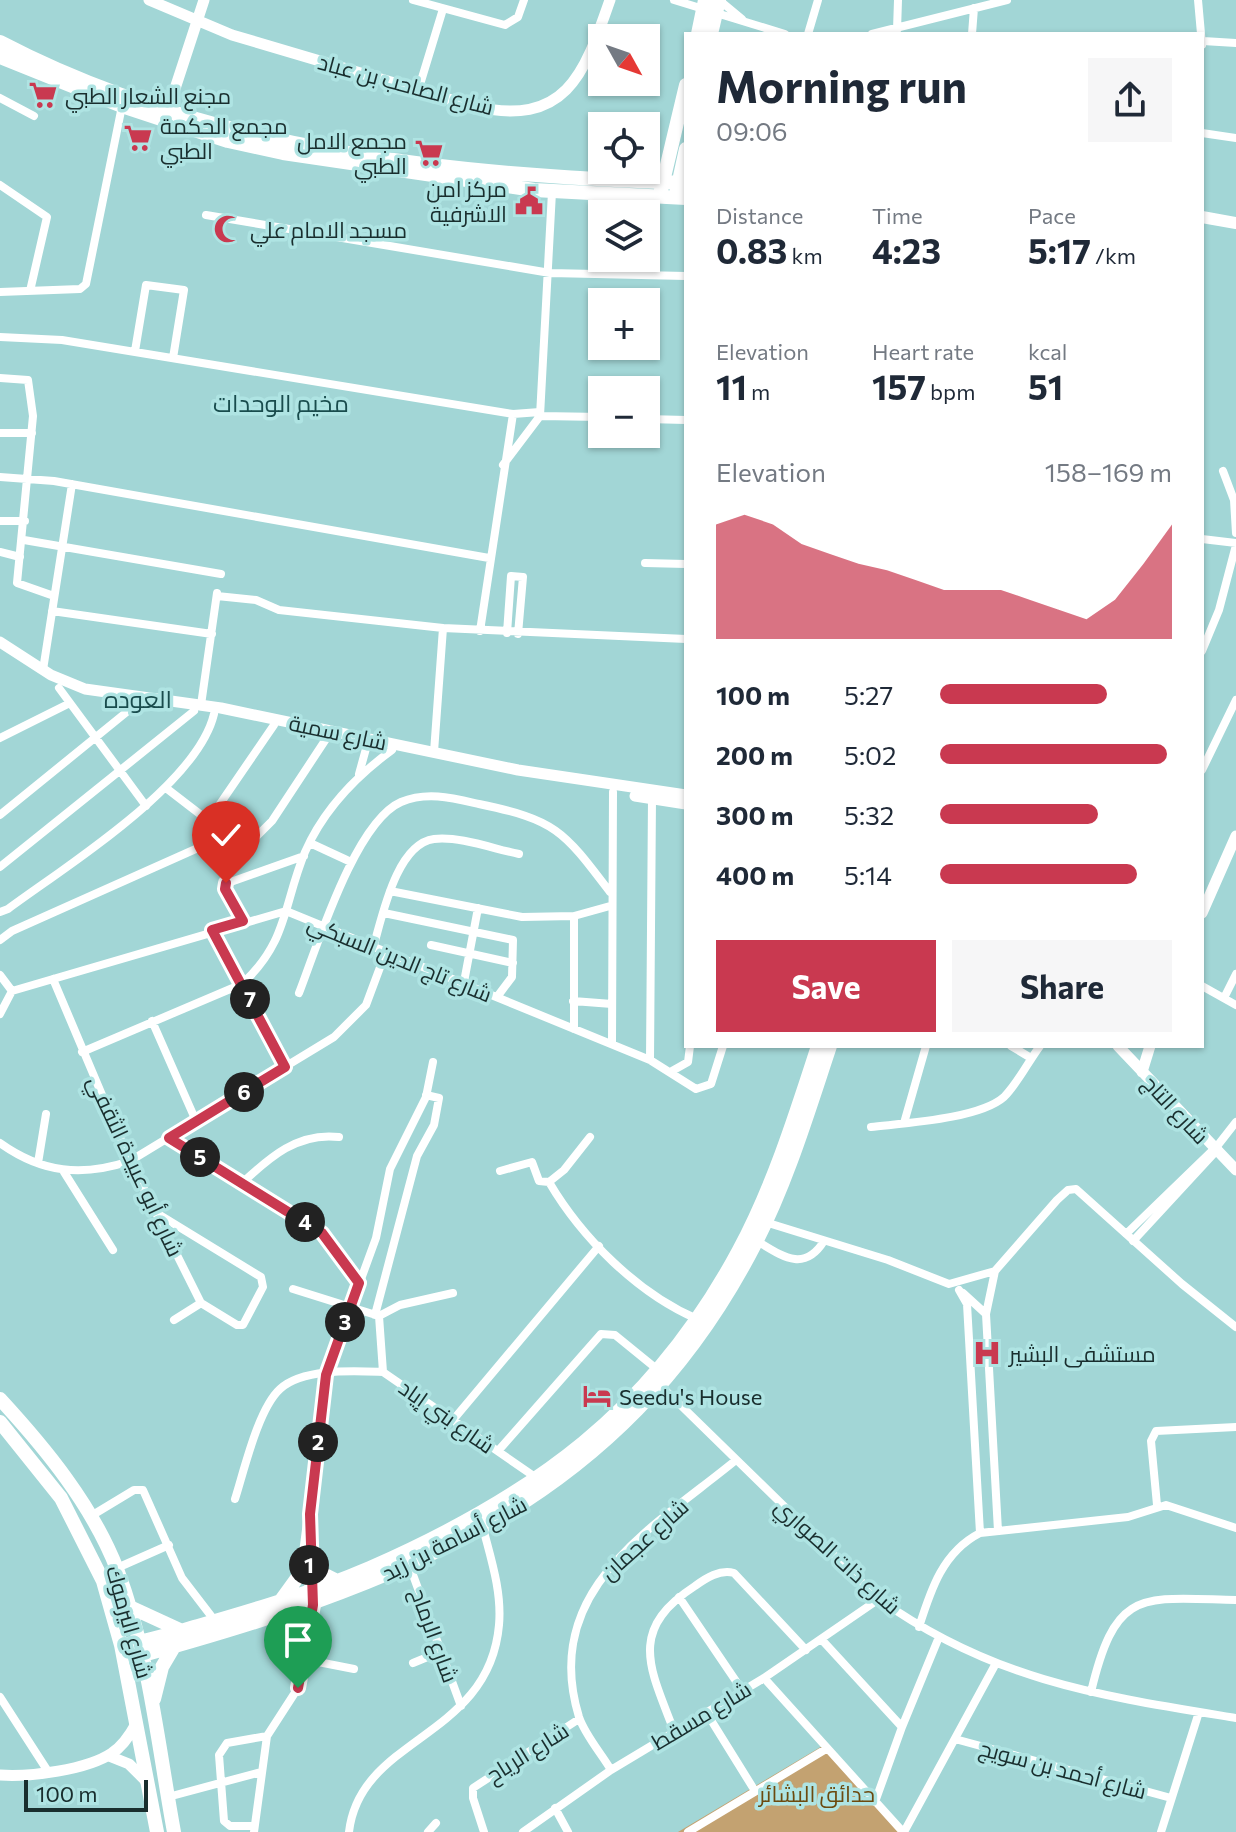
<!DOCTYPE html>
<html lang="en">
<head>
<meta charset="utf-8">
<style>
	body { margin:0; font-family:Commissioner,Cairo,sans-serif; background:#f6f6f7; color:#1f2937; height:100vh; display:flex; flex-direction:column; font-size:30px; white-space:nowrap }
	* { box-sizing:border-box; margin:0 }
	p { font-size:26px; color:#747a83 }
	.icon { flex:none; width:44px; height:44px; fill:none; stroke:currentColor; stroke-width:2; stroke-linecap:round; stroke-linejoin:round }
	.map { position:relative; flex:1; overflow:hidden }
	.panel { position:absolute; left:684px; top:32px; width:520px; height:1016px; display:flex; flex-direction:column; background:#fff; border-radius:0px; box-shadow:0 2px 6px #0004 }
	.panel>* { flex:none }
	.needle { width:52px; rotate:130deg }
	.controls { position:absolute; left:588px; top:24px; display:grid; gap:16px }
	.controls a { display:grid; place-items:center; width:72px; height:72px; border-radius:0px; background:#fff; box-shadow:0 2px 6px #0004; font-size:40px }
	.scale { position:absolute; left:24px; bottom:20px; width:124px; box-sizing:border-box; padding-left:8px; border:4px solid #192e2e; border-top:0; font-size:22px; line-height:28px; white-space:nowrap; color:#192e2e; -webkit-text-stroke:6px #afe4e3; paint-order:stroke }
	.pin { position:absolute; display:grid; place-items:center; width:68px; height:68px; color:#fff; margin:-82px -34px; border-radius:50% 50% 50% 0; rotate:-45deg; box-shadow:0 0 8px #0007 }
	.pin .icon { rotate:45deg }
	.km { position:absolute; width:40px; height:40px; margin:-20px; border-radius:50%; background:#222; color:#fff; font-size:22px; line-height:40px; text-align:center }
	.round { display:grid; place-items:center; flex:none; width:84px; height:84px; border-radius:0px; background:#f6f6f7 }
	.head { display:flex; align-items:center; justify-content:space-between; height:136px; padding:0 32px }
	h1 { font-size:44px; font-weight:700; line-height:60px }
	.figures { display:grid; grid-template-columns:repeat(3,1fr); gap:12px; height:136px; padding:8px 32px }
	.figures div { display:grid; align-content:center }
	.figures b { font-size:34px; font-weight:700 }
	.figures small { font-size:22px; font-weight:400 }
	.figures p { font-size:22px }
	.chart { height:224px; padding:16px 32px }
	.chart p { display:flex; justify-content:space-between }
	.chart svg { width:100%; height:144px; margin-top:8px; fill:#c93950; opacity:.7 }
	.button { display:flex; gap:16px; margin-top:auto; padding:16px 32px }
	.button a { flex:1; height:92px; border-radius:0px; background:#c93950; color:#fff; font-size:32px; font-weight:700; line-height:92px; text-align:center }
	.button a+a { background:#f6f6f7; color:#1f2937 }
	ul { padding:0 32px; list-style:none; font-size:26px }
	li { display:grid; grid-template-columns:128px 96px 1fr; align-items:center; height:60px }
	li i { height:20px; border-radius:10px; background:#c93950 }
	.map>svg:first-child { display:block }
	.green { fill:#c3a271 }
	.lines { fill:none; stroke-linecap:round; stroke-linejoin:round }
	.street { stroke:#fff; stroke-width:8 }
	.secondary { stroke:#fff; stroke-width:11 }
	.primary { stroke:#fff; stroke-width:12 }
	.highway { stroke:#fff; stroke-width:14 }
	.route-casing { stroke:#fff; stroke-width:16 }
	.route { stroke:#c93950; stroke-width:10 }
	.labels { text-anchor:middle; dominant-baseline:central; stroke-width:7; stroke-linejoin:round; paint-order:stroke }
	.street-label { font-size:22px; fill:#192e2e; stroke:#afe4e3 }
	.poi-label { font-size:22px; fill:#192e2e; stroke:#afe4e3; text-anchor:start }
	.park-label { font-size:22px; fill:#6c4a0f; stroke:#afe4e3 }
	.neighbourhood-label { font-size:24px; fill:#194c4d; stroke:#afe4e3 }
</style>
</head>
<body>
<div class="map">
<svg width="1236" height="1832" viewBox="0 0 1236 1832">
	<rect width="100%" height="100%" fill="#a2d6d6"/>
	<!-- green -->
	<path class="green" d="M824,1745L899,1832H678Z"/>
	<g class="lines">
		<!-- street -->
		<path class="street" d="M413,0L505,25L518,17L524,0
			M674,0L785,34
			M719,0L742,19
			M1198,0L1202,45
			M897,30L898,0
			M808,34L818,0
			M872,34L1007,0
			M972,34L974,8
			M1203,41L1236,43
			M418,91L443,9
			M0,98L34,116
			M1202,133L1236,138
			M0,185L47,217L30,291
			M206,215L550,273L686,276
			M0,292L80,289L86,284L122,106
			M0,337L62,340L513,414L540,412
			M135,351L146,285L184,290L173,358
			M0,378L28,380L33,416L17,583L54,596
			M540,416L602,417
			M646,419L686,420
			M0,433H32
			M503,465L540,416L552,192
			M1223,471L1234,500L1236,533
			M0,477L54,481L489,558
			M0,521H25
			M1202,539L1236,543
			M24,540L221,574
			M0,552L20,557
			M645,563L686,564
			M217,596L256,600L279,610L443,628
			M52,611L212,634
			M480,631L513,414
			M507,633L511,576L523,577L518,634
			M1202,651L1219,610L1236,545
			M43,670L72,484
			M59,688L146,806
			M201,705L217,593
			M0,738L70,703
			M434,752L443,628L686,639
			M1202,770L1236,700
			M359,774L367,745
			M166,788L227,835
			M0,815L139,702
			M209,820L274,725
			M310,843L351,862
			M0,867L194,711
			M390,891L522,917L574,916L610,906
			M0,912L8,909C66,866 197,785 214,714
			M384,913L513,940L512,977L497,997
			M574,916V1029
			M243,921L225,884L304,856
			M212,930L285,1067
			M0,940L12,931L227,835L255,838L272,821L328,736
			M431,945L513,963
			M373,948C382,918 396,844 434,839C460,836 494,849 519,854
			M0,975L12,991
			M53,979L130,1161L201,1303L237,1325H243L263,1287L261,1277L158,1214
			M464,982L478,908
			M1202,986L1236,1005
			M12,991L286,911L650,1060L696,1089L711,1084L723,1046
			M299,993C317,947 355,822 401,802C427,791 453,798 479,804C556,820 563,830 610,892
			M1224,998L1236,974
			M573,1001L612,1004
			M0,1014L12,991
			M152,1021L196,1121
			M612,1043L613,792
			M1011,1046L1031,1058
			M82,1052L242,984C288,942 283,905 305,852C324,809 355,777 392,750
			M650,1060L652,798
			M672,1071L688,1062L690,1046
			M904,1123L926,1046
			M871,1127C905,1123 979,1119 1004,1097C1018,1083 1028,1062 1040,1046
			M169,1138L322,1233L359,1283
			M0,1143C42,1173 82,1177 130,1161L334,1037L366,1005L385,954
			M38,1163L46,1114
			M500,1171L532,1162L539,1181L549,1182L564,1170L590,1137
			M64,1172L113,1250
			M549,1182C582,1238 637,1293 697,1319
			M242,1183C270,1157 298,1132 339,1137
			M765,1222L888,1260L949,1284L995,1271L1057,1200L1068,1190L1076,1189L1182,1284L1236,1327
			M1126,1234L1218,1145L1236,1122
			M757,1241C782,1256 804,1273 824,1241
			M1133,1241L1218,1149
			M293,1289L379,1316
			M959,1290L967,1304L980,1533
			M963,1293L986,1314L995,1271
			M986,1314L998,1531
			M375,1315L417,1156L434,1125L439,1098L426,1095
			M174,1320L201,1303
			M383,1372L379,1316L400,1305L453,1293
			M661,1386L879,1599C994,1681 1101,1696 1236,1718
			M453,1420L599,1246
			M498,1451L601,1334L615,1335L658,1370
			M235,1499C244,1471 258,1409 280,1389C303,1368 353,1371 383,1372L538,1479
			M1157,1505L1151,1441L1156,1431L1236,1427
			M91,1516L134,1490H143L182,1578L215,1621
			M409,1564L461,1706
			M117,1568L169,1545
			M300,1576L326,1375L376,1238L390,1169L426,1097L433,1062
			M679,1597L742,1690
			M303,1605L308,1623
			M919,1627C931,1589 943,1552 980,1533L1128,1517L1166,1505L1236,1528
			M822,1640L902,1727L875,1802
			M303,1659L354,1669
			M413,1663L442,1651
			M764,1678L903,1832
			M1091,1692C1116,1587 1141,1598 1236,1600
			M0,1697L49,1773
			M706,1712L755,1791
			M902,1727L939,1637
			M674,1731C650,1668 627,1630 695,1586C706,1578 720,1569 734,1573L806,1650
			M955,1739L1171,1798
			M611,1770C601,1753 585,1735 579,1717C540,1589 653,1528 736,1460
			M168,1797L261,1772
			M555,1808L568,1832
			M254,1826H230L224,1821L219,1755L227,1743L267,1736
			M254,1832L267,1736L298,1688L313,1605L310,1531
			M349,1832C360,1736 489,1739 499,1625C502,1592 491,1559 483,1528
			M428,1832L436,1823
			M484,1832L473,1798V1788L579,1719
			M523,1832L611,1770L764,1678L879,1599
			M688,1832L826,1749
			M904,1832L995,1665
			M1161,1832L1199,1712"/>
		<!-- secondary -->
		<path class="secondary" d="M149,0L232,35L472,106C566,128 584,75 610,0
			M168,110L204,0
			M0,642L51,675L85,689L221,708L518,770L686,795
			M635,796L686,804
			M1202,913L1236,836
			M1118,1046L1236,1170
			M1142,1072L1150,1046
			M109,1756L129,1764L147,1782
			M0,1775C30,1777 87,1770 112,1753C123,1746 130,1735 136,1724"/>
		<!-- primary -->
		<path class="primary" d="M1202,217L1236,223"/>
		<!-- highway -->
		<path class="highway" d="M698,34L705,0
			M711,34L719,0
			M0,42C210,152 453,175 686,183
			M0,57L122,106L228,141L283,153L534,190L686,198
			M661,190L686,85
			M677,190L686,149
			M0,1399C46,1449 92,1505 117,1569C149,1653 158,1745 174,1832
			M0,1422L61,1498L103,1581L121,1645L157,1832
			M309,1567L339,1582
			M279,1603L300,1574
			M130,1607L180,1630
			M121,1645C148,1642 172,1633 198,1626C257,1609 314,1592 370,1568C534,1496 653,1411 739,1250C773,1187 796,1114 818,1046
			M125,1660C392,1587 620,1507 755,1244C787,1182 808,1112 830,1046
			M154,1699L162,1667L175,1645"/>
	</g>
	<g class="lines">
		<defs>
			<path id="route" d="M226,883L225,889L243,921L212,930L285,1067L169,1138L322,1233L359,1283L326,1375L310,1514L313,1605L298,1688"/>
		</defs>
		<!-- route casing -->
		<use href="#route" class="route-casing"/>
		<!-- route -->
		<use href="#route" class="route"/>
	</g>
	<!-- icons -->
	<defs>
		<symbol id="supermarket-bare" viewBox="-9 -9 18 18"><path d="M-6-5.5h2.5l.6 2H6L4.5 2H-2.5L-4.4-4H-6ZM-1.5 3.2a1.3 1.3 0 1 0 .1 0ZM3 3.2a1.3 1.3 0 1 0 .1 0Z" fill="#c93950" stroke="#afe4e3" stroke-width="2.5" paint-order="stroke"/></symbol>
		<symbol id="civic-bare" viewBox="-9 -9 18 18"><path d="M-.6-6.5H3V-4.5H.6V-3L4-1V1h2V6H-6V1h2V-1L-.6-3ZM-1.2 2.5V6h2.4V2.5Z" fill="#c93950" stroke="#afe4e3" stroke-width="2.5" paint-order="stroke"/></symbol>
		<symbol id="mosque-bare" viewBox="-9 -9 18 18"><path d="M3.5-4.9A6 6 0 1 0 3.5 4.9A5 5 0 1 1 3.5-4.9Z" fill="#c93950" stroke="#afe4e3" stroke-width="2.5" paint-order="stroke"/></symbol>
		<symbol id="hospital-bare" viewBox="-9 -9 18 18"><path d="M-5-5h3v3.5h4V-5h3V5h-3V1.5h-4V5h-3Z" fill="#c93950" stroke="#afe4e3" stroke-width="2.5" paint-order="stroke"/></symbol>
		<symbol id="hotel-bare" viewBox="-9 -9 18 18"><path d="M-6-4.5h1.5V1H6V5H4.5V3h-9V5H-6ZM-4 0a1.8 1.8 0 1 1 3.6 0ZM.5 0V-2.5h3Q6-2.5 6 0Z" fill="#c93950" stroke="#afe4e3" stroke-width="2.5" paint-order="stroke"/></symbol>
	</defs>
	<g fill-rule="evenodd">
		<use href="#supermarket-bare" x="23" y="75" width="40" height="40"/>
		<use href="#supermarket-bare" x="118" y="118" width="40" height="40"/>
		<use href="#supermarket-bare" x="409" y="133" width="40" height="40"/>
		<use href="#civic-bare" x="509" y="181" width="40" height="40"/>
		<use href="#mosque-bare" x="208" y="209" width="40" height="40"/>
		<use href="#hospital-bare" x="967" y="1333" width="40" height="40"/>
		<use href="#hotel-bare" x="577" y="1376" width="40" height="40"/>
	</g>
	<g class="labels">
		<!-- street labels -->
		<g class="street-label">
			<text transform="translate(406 84) rotate(15)">شارع الصاحب بن عباد</text>
			<text transform="translate(338 732) rotate(12)">شارع سمية</text>
			<text transform="translate(400 958) rotate(22)">شارع تاج الدين السبكي</text>
			<text transform="translate(1176 1109) rotate(47)">شارع التاج</text>
			<text transform="translate(136 1166) rotate(65)">شارع أبو عبيدة الثقفي</text>
			<text transform="translate(447 1416) rotate(35)">شارع بني إياد</text>
			<text transform="translate(454 1538) rotate(-27)">شارع أسامة بن زيد</text>
			<text transform="translate(644 1539) rotate(-42)">شارع عجمان</text>
			<text transform="translate(838 1556) rotate(42)">شارع ذات الصواري</text>
			<text transform="translate(130 1622) rotate(74)">شارع اليرموك</text>
			<text transform="translate(435 1635) rotate(70)">شارع الرماح</text>
			<text transform="translate(701 1715) rotate(-31)">شارع مسقط</text>
			<text transform="translate(527 1752) rotate(-32)">شارع الرياح</text>
			<text transform="translate(1063 1769) rotate(15)">شارع أحمد بن سويج</text>
		</g>
		<!-- poi labels -->
		<g class="poi-label">
			<text x="65" y="95">مجنع الشعار الطبي</text>
			<text x="160" y="125">مجمع الحكمة<tspan x="160" dy="25">الطبي</tspan></text>
			<text x="407" y="140" text-anchor="end">مجمع الامل<tspan x="407" dy="25">الطبي</tspan></text>
			<text x="507" y="188" text-anchor="end">مركز امن<tspan x="507" dy="25">الاشرفية</tspan></text>
			<text x="250" y="229">مسجد الامام علي</text>
			<text x="1009" y="1353">مستشفى البشير</text>
			<text x="619" y="1396">Seedu's House</text>
		</g>
		<!-- park labels -->
		<g class="park-label">
			<text x="817" y="1793">حدائق البشائر</text>
		</g>
		<!-- neighbourhood labels -->
		<g class="neighbourhood-label">
			<text x="281" y="402">مخيم الوحدات</text>
			<text x="138" y="698">العوده</text>
		</g>
	</g>
</svg>
<div class="controls">
<a><svg class="needle" viewBox="-14 -14 28 28"><path d="M0-13l5 13h-10z" fill="#e53935"/><path d="M0 13l5-13h-10z" fill="#747a83"/></svg></a>
<a><svg class="icon" aria-label="locate" viewBox="0 0 24 24"><circle cx="12" cy="12" r="6"/><path d="M12 2v4M12 18v4M2 12h4M18 12h4"/></svg></a>
<a><svg class="icon" aria-label="layers" viewBox="0 0 24 24"><path d="M12 4l9 5-9 5-9-5zM3 14l9 5 9-5"/></svg></a>
<a>+</a>
<a>−</a>
</div>
<div class="scale">100 m</div>
<div class="pin" style="left:298px;top:1688px;background:#1e9e55"><svg class="icon" aria-label="arrive" viewBox="0 0 24 24"><path d="M6 21V4h12l-3 4 3 4H6"/></svg></div>
<div class="pin" style="left:226px;top:883px;background:#d93025"><svg class="icon" aria-label="check" viewBox="0 0 24 24"><path d="M5 12l5 5 9-10"/></svg></div>
<b class="km" style="left:309px;top:1565px">1</b>
<b class="km" style="left:318px;top:1442px">2</b>
<b class="km" style="left:345px;top:1322px">3</b>
<b class="km" style="left:305px;top:1222px">4</b>
<b class="km" style="left:200px;top:1157px">5</b>
<b class="km" style="left:244px;top:1092px">6</b>
<b class="km" style="left:250px;top:999px">7</b>
<section class="panel">
<div class="head"><div><h1>Morning run</h1><p>09:06</p></div><a class="round"><svg class="icon" aria-label="share" viewBox="0 0 24 24"><path d="M12 15V3M7 8l5-5 5 5M5 13v7h14v-7"/></svg></a></div>
<div class="figures">
<div><p>Distance</p><b>0.83<small> km</small></b></div>
<div><p>Time</p><b>4:23</b></div>
<div><p>Pace</p><b>5:17<small> /km</small></b></div>
</div>
<div class="figures">
<div><p>Elevation</p><b>11<small> m</small></b></div>
<div><p>Heart rate</p><b>157<small> bpm</small></b></div>
<div><p>kcal</p><b>51</b></div>
</div>
<div class="chart"><p><span>Elevation</span>158–169 m</p>
<svg viewBox="0 0 160 44" preserveAspectRatio="none"><path d="M0 44V9L10 6L20 9L30 15L40 18L50 21L60 23L70 26L80 29L90 29L100 29L110 32L120 35L130 38L140 32L150 21L160 9V44z"/></svg>
</div>
<ul>
<li><b>100 m</b>5:27<i style="width:72%"></i></li>
<li><b>200 m</b>5:02<i style="width:98%"></i></li>
<li><b>300 m</b>5:32<i style="width:68%"></i></li>
<li><b>400 m</b>5:14<i style="width:85%"></i></li>
</ul>
<div class="button"><a>Save</a><a>Share</a></div>
</section>
</div>
</body>
</html>
